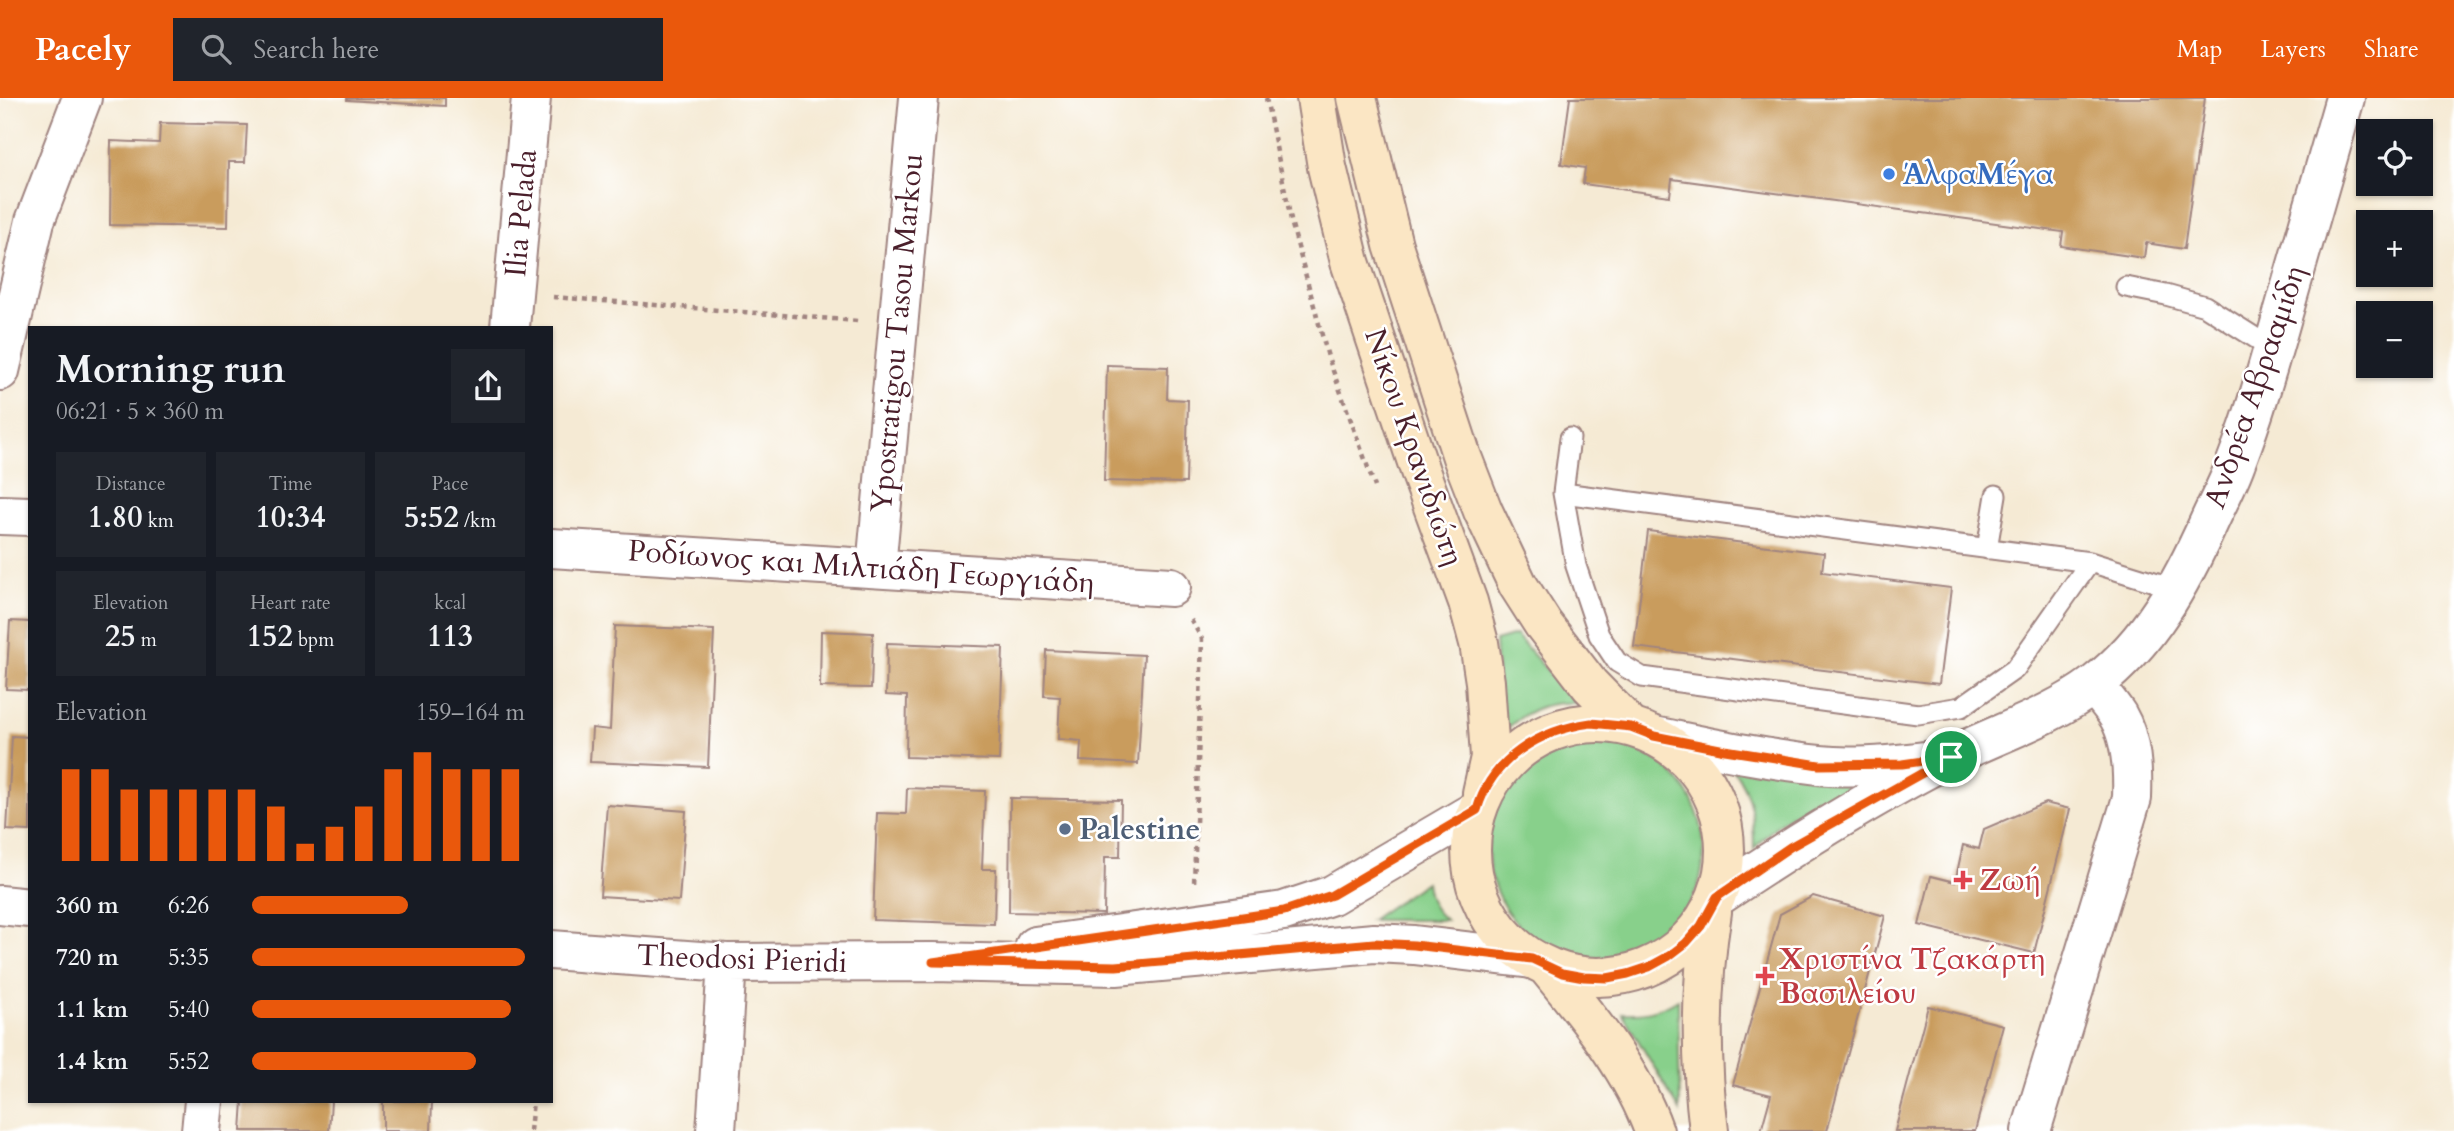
<!DOCTYPE html>
<html lang="en">
<head>
<meta charset="utf-8">
<style>
	body { margin:0; font-family:Cardo,serif; background:#20242c; color:#f1f3f6; height:100vh; display:flex; flex-direction:column; font-size:26px; white-space:nowrap }
	* { box-sizing:border-box; margin:0 }
	p { font-size:23px; color:#9ea1a6 }
	.icon { flex:none; width:38px; height:38px; fill:none; stroke:currentColor; stroke-width:2; stroke-linecap:round; stroke-linejoin:round }
	.map { position:relative; flex:1; overflow:hidden }
	.sheet { position:absolute; left:28px; top:228px; width:525px; height:777px; display:flex; flex-direction:column; background:#171b24; border-radius:0px; box-shadow:0 2px 5px #0004 }
	.sheet>* { flex:none }
	.tools { position:absolute; left:2356px; top:21px; display:grid; gap:14px }
	.tools a { display:grid; place-items:center; width:77px; height:77px; border-radius:0px; background:#171b24; box-shadow:0 2px 5px #0004; font-size:35px }
	.pin { position:absolute; display:grid; place-items:center; width:60px; height:60px; color:#fff; margin:-30px; border:4px solid #fff; border-radius:50%; box-shadow:0 2px 7px #0007 }
	.round { display:grid; place-items:center; flex:none; width:74px; height:74px; border-radius:0px; background:#20242c }
	.head { display:flex; align-items:center; justify-content:space-between; height:119px; padding:0 28px }
	h1 { font-size:38px; font-weight:700; line-height:52px }
	.metrics { display:grid; grid-template-columns:repeat(3,1fr); gap:10px; height:119px; padding:7px 28px }
	.metrics div { display:grid; align-content:center; border-radius:0px; background:#20242c; text-align:center }
	.metrics b { font-size:30px; font-weight:700 }
	.metrics small { font-size:19px; font-weight:400 }
	.metrics p { font-size:19px }
	.chart { height:196px; padding:14px 28px }
	.chart p { display:flex; justify-content:space-between }
	.chart svg { width:100%; height:126px; margin-top:7px; stroke:#ea580c; stroke-width:6 }
	ul { padding:0 28px; list-style:none; font-size:23px }
	li { display:grid; grid-template-columns:112px 84px 1fr; align-items:center; height:52px }
	li i { height:18px; border-radius:9px; background:#ea580c }
	header { display:flex; align-items:center; gap:42px; box-sizing:border-box; height:98px; padding:0 35px; background:#ea580c; color:#fff }
	header strong { font-size:33px }
	nav { display:flex; gap:38px; margin-inline-start:auto; font-size:24px }
	.search { width:490px; height:63px; background:#20242c; display:flex; align-items:center; gap:18px; box-sizing:border-box; padding:0 24px; border-radius:0px; color:#9ea1a6; font-size:26px }
	.map>svg:first-child { display:block }
	.green { fill:#88d08b; stroke:#69785b; stroke-width:2 }
	.building { fill:#c99c5d }
	.lines { fill:none; stroke-linecap:round; stroke-linejoin:round }
	.lane-casing { stroke:#a08480; stroke-width:23 }
	.street-casing { stroke:#a08480; stroke-width:42 }
	.secondary-casing { stroke:#a08480; stroke-width:42 }
	.path { stroke:#a08480; stroke-width:4.5; stroke-dasharray:5 5; stroke-linecap:butt }
	.lane { stroke:#fff; stroke-width:19 }
	.street { stroke:#fff; stroke-width:38 }
	.secondary { stroke:#fbe6c4; stroke-width:38 }
	.route-casing { stroke:#fff; stroke-width:14 }
	.route { stroke:#ea580c; stroke-width:9 }
	.shop-dot { fill:#3f7fe0; stroke:#fff; stroke-width:2.5 }
	.service-dot { fill:#5c6f8a; stroke:#fff; stroke-width:2.5 }
	.health-dot { fill:#e0444e; stroke:#fff; stroke-width:2.5 }
	.labels { text-anchor:middle; dominant-baseline:central; stroke-width:5; stroke-linejoin:round; paint-order:stroke }
	.shop-label { font-size:30px; font-weight:bold; fill:#366cbe; stroke:#fff; text-anchor:start }
	.street-label { font-size:30px; fill:#4a1f2b; stroke:#fff }
	.service-label { font-size:30px; font-weight:bold; fill:#4e5e75; stroke:#fff; text-anchor:start }
	.health-label { font-size:30px; font-weight:bold; fill:#be3a42; stroke:#fff; text-anchor:start }
</style>
</head>
<body>
<header>
<strong>Pacely</strong>
<div class="search"><svg class="icon" aria-label="search" viewBox="0 0 24 24"><circle cx="10" cy="10" r="6"/><path d="M15 15l6 6"/></svg>Search here</div>
<nav><a>Map</a><a>Layers</a><a>Share</a></nav>
</header>
<div class="map">
<svg width="2454" height="1033" viewBox="0 0 2454 1033">
	<rect width="100%" height="100%" fill="#fff"/>
	<filter id="ink" filterUnits="userSpaceOnUse"><feTurbulence type="fractalNoise" baseFrequency=".0143" numOctaves="2"/><feDisplacementMap in="SourceGraphic" scale="14" xChannelSelector="R" yChannelSelector="G"/><feConvolveMatrix kernelMatrix="1 2 1 2 8 2 1 2 1" color-interpolation-filters="sRGB"/></filter>
	<filter id="wash" filterUnits="userSpaceOnUse"><feTurbulence type="fractalNoise" baseFrequency=".00686" numOctaves="4" result="noise"/><feDisplacementMap in="SourceGraphic" scale="28" xChannelSelector="R" yChannelSelector="G"/><feGaussianBlur stdDeviation="1.57" result="paint"/><feColorMatrix in="noise" values="0 0 0 0 0 0 0 0 0 0 0 0 0 0 0 0 0 1.4 0 .05"/><feComposite in="paint" operator="in"/></filter>
	<g filter="url(#wash)">
		<rect width="100%" height="100%" fill="#f5ead4"/>
		<!-- green -->
		<path class="green" d="M1516,537L1576,605C1543,603 1524,614 1501,636L1495,543Z
			M1488 752a108 108 0 1 1 216 0a108 108 0 1 1-216 0Z
			M1723,659L1868,684C1821,701 1786,711 1754,751C1754,713 1750,688 1723,659Z
			M1426,784C1428,801 1433,812 1446,822H1371Z
			M1678,901L1680,1013L1622,915C1644,916 1659,913 1678,901Z"/>
		<g id="blocks">
			<!-- building -->
			<path class="building" d="M347,0H445V8L347,2Z
				M1570,0H2205L2184,151L2146,145L2144,160L2061,148L2063,134L1672,81L1670,98L1583,86L1585,70L1561,66Z
				M160,25L247,27L245,64H229L228,129L110,127L111,43L159,45Z
				M1107,267L1168,269L1167,301L1188,302L1186,385L1104,383Z
				M1648,433L1824,455L1822,474L1951,490L1939,586L1634,549Z
				M10,523L30,524V592L6,591Z
				M615,528L714,532L708,669L590,664L592,630L610,632Z
				M821,533L873,535L871,590L820,589Z
				M887,545L1003,549L999,662L906,659L907,598L886,597Z
				M1046,552L1144,557L1138,666L1080,663L1081,643L1058,641L1060,599L1044,598Z
				M12,638L30,639V733L7,732Z
				M907,690L985,693L982,771H996L994,826L873,822L877,715L906,716Z
				M1010,700L1121,702L1120,759H1105L1104,816L1009,814Z
				M2045,705L2070,711L2034,855L1919,827L1931,778L1955,784L1963,747L1979,751L1984,731Z
				M607,707L686,713L679,803L600,798Z
				M1813,798L1885,818L1827,1033H1761L1771,997L1733,987L1780,816Z
				M1928,908L2003,927L1975,1033H1895Z
				M243,1003H331L329,1033H241Z
				M383,1003H432L431,1033H383Z"/>
		</g>
	</g>
	<g filter="url(#ink)">
		<use href="#blocks" fill-opacity="0" stroke="#a08480" stroke-width="2"/>
		<g class="lines">
			<defs>
				<path id="lane" d="M2126,189L2166,197L2205,208L2273,251
					M1570,340L1563,395L1576,468L1599,537L1617,564L1642,579L1918,616L1961,609L2015,571L2090,464
					M1563,395L2090,464L2177,491
					M1987,451L1996,397"/>
				<path id="street" d="M510,229L531,0
					M0,273L35,123L82,0
					M0,417L30,418
					M551,450L1171,489
					M876,470L919,0
					M1654,638C1709,649 1764,661 1819,667C1856,671 1895,667 1932,662
					M1717,799C1793,748 1869,700 1950,659C1998,635 2051,619 2095,586C2150,543 2181,486 2209,424C2218,404 2229,384 2236,364C2257,310 2272,254 2288,198C2307,132 2326,66 2345,0
					M0,807L30,810
					M1035,848L1284,813L1332,797L1477,712
					M551,852L727,865L933,864L1116,868L1374,845L1414,847L1532,861
					M201,1033L204,1003
					M716,1033L727,865
					M2031,1033L2132,700C2133,673 2132,642 2118,618C2111,607 2102,597 2094,587"/>
				<path id="secondary" d="M1316,0L1327,69L1350,164L1420,373L1468,504L1479,545L1485,584L1490,659L1482,695
					M1357,0L1393,147L1462,359L1483,413L1518,487L1543,526L1590,587L1631,629
					M1471 752a127 127 0 1 1 254 0a127 127 0 1 1-254 0Z
					M1547,869C1588,919 1632,971 1654,1033
					M1709,1033C1700,959 1700,888 1712,814"/>
			</defs>
			<!-- lane casing -->
			<use href="#lane" class="lane-casing"/>
			<!-- street casing -->
			<use href="#street" class="street-casing"/>
			<!-- secondary casing -->
			<use href="#secondary" class="secondary-casing"/>
			<!-- path -->
			<path class="path" d="M1266,0L1292,127L1328,259L1375,389
				M553,199L858,223
				M1191,522L1202,541L1194,787
				M530,1033L533,1003"/>
			<!-- lane -->
			<use href="#lane" class="lane"/>
			<!-- street -->
			<use href="#street" class="street"/>
			<!-- secondary -->
			<use href="#secondary" class="secondary"/>
		</g>
	</g>
	<g class="lines" filter="url(#ink)">
		<defs>
			<path id="route" d="M1591,625L1631,629L1654,638L1725,652L1819,667L1902,666L1951,659L1790,749L1717,799L1701,828L1686,845L1669,858L1649,869L1628,876L1607,880L1584,879L1562,875L1532,861L1414,847L1374,845L1116,868L933,864L1284,813L1332,797L1477,712C1492,660 1540,632 1591,625Z"/>
		</defs>
		<!-- route casing -->
		<use href="#route" class="route-casing"/>
		<!-- route -->
		<use href="#route" class="route"/>
	</g>
	<!-- markers -->
	<circle class="shop-dot" cx="1889" cy="76" r="7"/>
	<circle class="service-dot" cx="1065" cy="731" r="7"/>
	<g class="health-dot">
		<path d="M1959.5 771.5h7v7h7v7h-7v7h-7v-7h-7v-7h7z"/>
		<path d="M1761.5 867.5h7v7h7v7h-7v7h-7v-7h-7v-7h7z"/>
	</g>
	<g class="labels">
		<!-- shop labels -->
		<g class="shop-label">
			<text x="1903" y="76">ΆλφαΜέγα</text>
		</g>
		<!-- street labels -->
		<g class="street-label">
			<text transform="translate(521 115) rotate(-85)">Ilia Pelada</text>
			<text transform="translate(897 235) rotate(-85)">Ypostratigou Tasou Markou</text>
			<text transform="translate(2255 289) rotate(-71)">Ανδρέα Αβρααμίδη</text>
			<text transform="translate(1414 349) rotate(71)">Νίκου Κρανιδιώτη</text>
			<text transform="translate(861 469) rotate(4)">Ροδίωνος και Μιλτιάδη Γεωργιάδη</text>
			<text transform="translate(742 861) rotate(2)">Theodosi Pieridi</text>
		</g>
		<!-- service labels -->
		<g class="service-label">
			<text x="1079" y="731">Palestine</text>
		</g>
		<!-- health labels -->
		<g class="health-label">
			<text x="1979" y="782">Ζωή</text>
			<text x="1779" y="861">Χριστίνα Τζακάρτη<tspan x="1779" dy="34">Βασιλείου</tspan></text>
		</g>
	</g>
</svg>
<div class="tools">
<a><svg class="icon" aria-label="locate" viewBox="0 0 24 24"><circle cx="12" cy="12" r="6"/><path d="M12 2v4M12 18v4M2 12h4M18 12h4"/></svg></a>
<a>+</a>
<a>−</a>
</div>
<div class="pin" style="left:1951px;top:659px;background:#1e9e55"><svg class="icon" aria-label="arrive" viewBox="0 0 24 24"><path d="M6 21V4h12l-3 4 3 4H6"/></svg></div>
<section class="sheet">
<div class="head"><div><h1>Morning run</h1><p>06:21 · 5 × 360 m</p></div><a class="round"><svg class="icon" aria-label="share" viewBox="0 0 24 24"><path d="M12 15V3M7 8l5-5 5 5M5 13v7h14v-7"/></svg></a></div>
<div class="metrics">
<div><p>Distance</p><b>1.80<small> km</small></b></div>
<div><p>Time</p><b>10:34</b></div>
<div><p>Pace</p><b>5:52<small> /km</small></b></div>
</div>
<div class="metrics">
<div><p>Elevation</p><b>25<small> m</small></b></div>
<div><p>Heart rate</p><b>152<small> bpm</small></b></div>
<div><p>kcal</p><b>113</b></div>
</div>
<div class="chart"><p><span>Elevation</span>159–164 m</p>
<svg viewBox="0 0 160 44" preserveAspectRatio="none"><path d="M5 44V12M15 44V12M25 44V19M35 44V19M45 44V19M55 44V19M65 44V19M75 44V25M85 44V38M95 44V32M105 44V25M115 44V12M125 44V6M135 44V12M145 44V12M155 44V12"/></svg>
</div>
<ul>
<li><b>360 m</b>6:26<i style="width:57%"></i></li>
<li><b>720 m</b>5:35<i style="width:100%"></i></li>
<li><b>1.1 km</b>5:40<i style="width:95%"></i></li>
<li><b>1.4 km</b>5:52<i style="width:82%"></i></li>
</ul>
</section>
</div>
</body>
</html>
